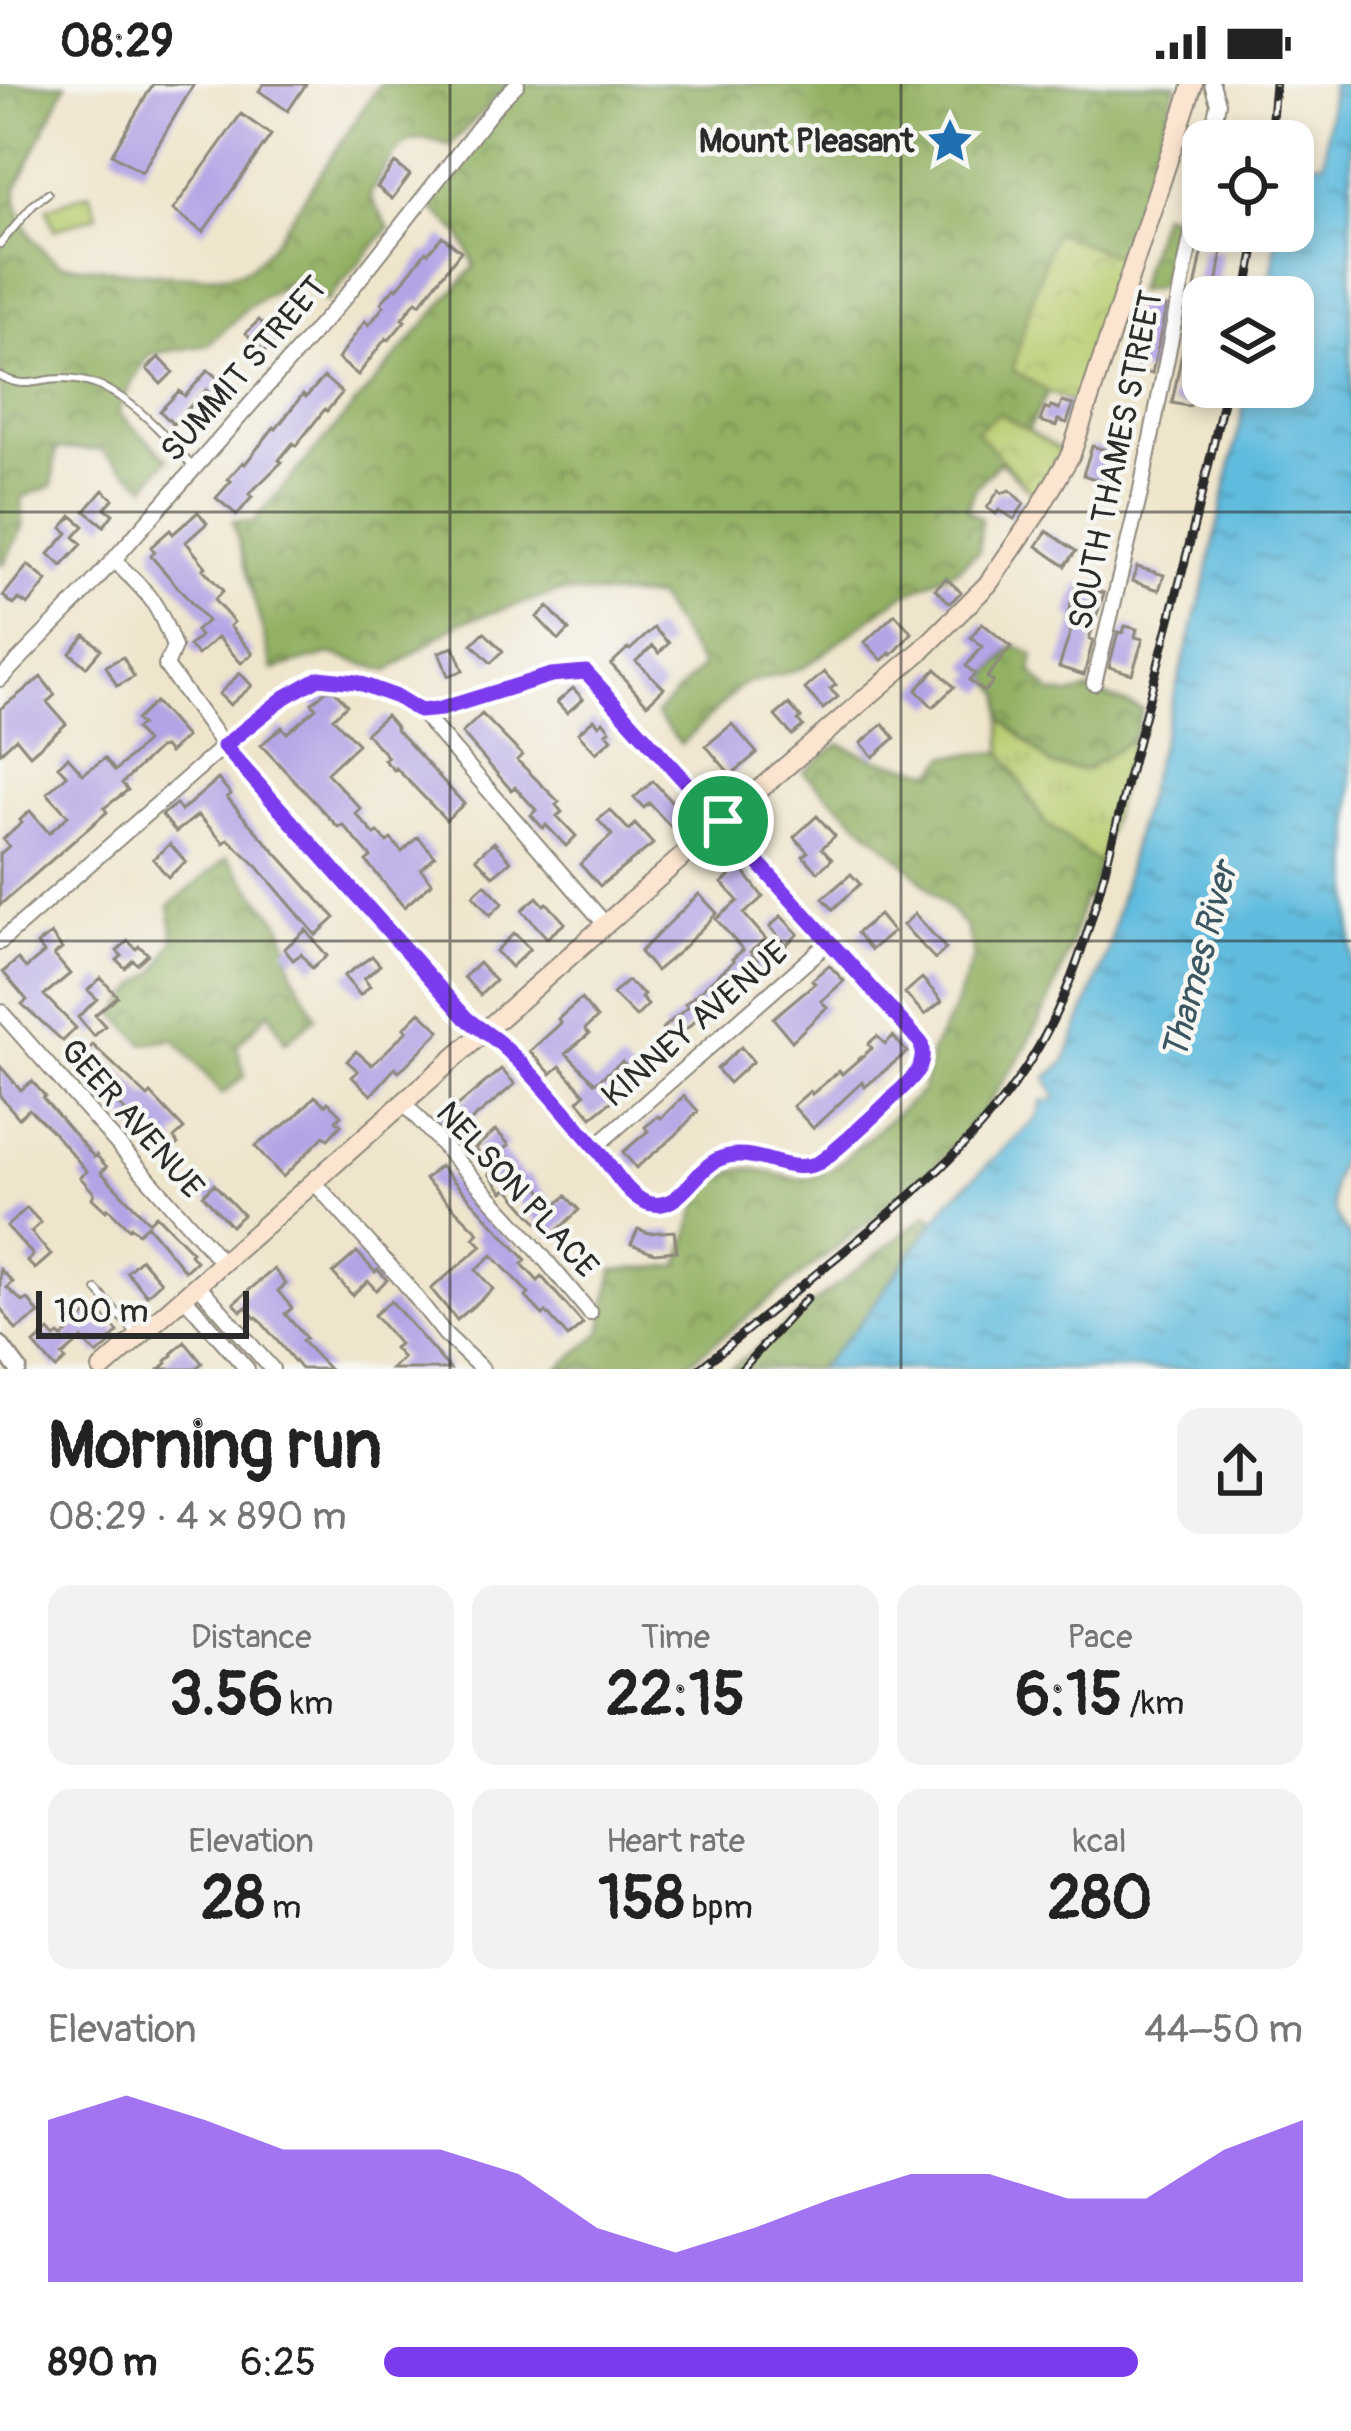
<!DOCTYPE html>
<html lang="en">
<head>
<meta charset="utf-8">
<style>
	body { margin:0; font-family:Pangolin,sans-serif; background:#f2f2f2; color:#222; height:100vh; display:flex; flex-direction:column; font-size:45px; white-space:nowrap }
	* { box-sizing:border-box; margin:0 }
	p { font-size:39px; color:#767676 }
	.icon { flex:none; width:66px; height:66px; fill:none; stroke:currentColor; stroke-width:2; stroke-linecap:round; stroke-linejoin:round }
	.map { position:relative; height:1285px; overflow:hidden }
	.details { display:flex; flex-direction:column; background:#fff; flex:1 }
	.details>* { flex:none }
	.tools { position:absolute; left:1182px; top:36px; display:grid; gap:24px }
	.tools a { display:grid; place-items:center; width:132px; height:132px; border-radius:24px; background:#fff; box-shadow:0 6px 18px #0003; font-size:60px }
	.scale { position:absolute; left:36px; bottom:30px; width:213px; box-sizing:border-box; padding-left:12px; border:6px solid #2b2b2b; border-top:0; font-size:33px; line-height:42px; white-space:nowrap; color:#2b2b2b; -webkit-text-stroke:9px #f6f6f2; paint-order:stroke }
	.pin { position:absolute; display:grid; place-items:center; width:102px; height:102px; color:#fff; margin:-51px; border:6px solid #fff; border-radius:50%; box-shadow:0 3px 12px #0007 }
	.round { display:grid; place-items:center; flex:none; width:126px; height:126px; border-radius:24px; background:#f2f2f2 }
	.overview { display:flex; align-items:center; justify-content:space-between; height:204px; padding:0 48px }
	h1 { font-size:66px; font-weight:800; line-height:90px }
	.stats { display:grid; grid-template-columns:repeat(3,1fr); gap:18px; height:204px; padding:12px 48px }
	.stats div { display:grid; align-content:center; border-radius:24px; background:#f2f2f2; text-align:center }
	.stats b { font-size:60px; font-weight:800 }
	.stats small { font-size:33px; font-weight:400 }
	.stats p { font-size:33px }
	.chart { height:336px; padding:24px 48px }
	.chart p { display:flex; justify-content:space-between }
	.chart svg { width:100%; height:216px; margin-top:12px; fill:#7c3aed; opacity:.7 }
	ul { padding:0 48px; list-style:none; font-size:39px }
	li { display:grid; grid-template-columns:192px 144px 1fr; align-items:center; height:90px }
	li i { height:30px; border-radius:15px; background:#7c3aed }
	.status { display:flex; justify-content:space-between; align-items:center; height:84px; padding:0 60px; background:#fff; direction:ltr }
	.status svg { height:33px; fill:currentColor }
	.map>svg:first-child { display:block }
	.grass { fill:url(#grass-tufts); stroke:#727c4e; stroke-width:3 }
	.forest { fill:url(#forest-crowns); stroke:#5f6e48; stroke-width:3 }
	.park { fill:url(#park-crowns); stroke:#727c4e; stroke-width:3 }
	.pitch { fill:#bace72; stroke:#727c4e; stroke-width:3 }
	.water { fill:url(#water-ripples); stroke:#467484; stroke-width:3 }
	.building { fill:#b4a4e5 }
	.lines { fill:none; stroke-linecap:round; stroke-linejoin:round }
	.service-casing { stroke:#8d887c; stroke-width:10 }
	.minor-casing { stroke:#8d887c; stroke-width:18 }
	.tertiary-casing { stroke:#8d887c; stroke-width:21 }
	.secondary-casing { stroke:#8d887c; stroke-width:22 }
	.service { stroke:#fff; stroke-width:6 }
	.minor { stroke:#fff; stroke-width:14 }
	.tertiary { stroke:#fff; stroke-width:16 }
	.secondary { stroke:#fce5d0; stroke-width:18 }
	.rail-casing { stroke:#2b2b2b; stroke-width:9 }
	.rail { stroke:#f6f6f2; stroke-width:4.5; stroke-dasharray:14; stroke-linecap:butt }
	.route-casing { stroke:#fff; stroke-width:24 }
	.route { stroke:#7c3aed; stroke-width:15 }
	.grid { fill:none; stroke:#2b2b2b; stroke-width:3; stroke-opacity:0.55 }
	.labels { text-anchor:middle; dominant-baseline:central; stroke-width:9; stroke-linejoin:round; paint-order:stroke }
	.poi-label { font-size:33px; font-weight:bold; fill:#2b2b2b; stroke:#f6f6f2; text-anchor:end }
	.street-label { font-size:33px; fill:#2b2b2b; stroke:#f6f6f2 }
	.water-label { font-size:36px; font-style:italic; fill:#3b5661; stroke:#f6f6f2 }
</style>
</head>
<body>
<div class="status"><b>08:29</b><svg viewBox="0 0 49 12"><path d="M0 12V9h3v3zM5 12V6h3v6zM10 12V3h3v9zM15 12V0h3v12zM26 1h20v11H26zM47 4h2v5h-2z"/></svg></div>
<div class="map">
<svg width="1351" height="1285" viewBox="0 0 1351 1285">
	<defs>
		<pattern id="grass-tufts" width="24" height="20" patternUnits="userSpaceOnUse" patternTransform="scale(3)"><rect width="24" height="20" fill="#bace72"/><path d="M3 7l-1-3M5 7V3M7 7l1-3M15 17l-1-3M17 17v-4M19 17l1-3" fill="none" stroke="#a0b163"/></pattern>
		<pattern id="forest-crowns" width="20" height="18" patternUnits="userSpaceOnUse" patternTransform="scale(3)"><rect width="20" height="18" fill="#93b164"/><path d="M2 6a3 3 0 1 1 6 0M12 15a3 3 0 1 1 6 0" fill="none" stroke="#789053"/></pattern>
		<pattern id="park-crowns" width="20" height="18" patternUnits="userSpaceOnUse" patternTransform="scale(3)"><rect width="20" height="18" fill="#bace72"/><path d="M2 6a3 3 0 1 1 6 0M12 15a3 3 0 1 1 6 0" fill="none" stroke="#a0b163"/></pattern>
		<pattern id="water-ripples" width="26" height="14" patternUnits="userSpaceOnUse" patternTransform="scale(3)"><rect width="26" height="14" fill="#60bcde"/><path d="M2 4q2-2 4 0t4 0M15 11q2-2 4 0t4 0" fill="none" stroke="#4f99b4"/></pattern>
	</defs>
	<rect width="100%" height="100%" fill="#f6f6f2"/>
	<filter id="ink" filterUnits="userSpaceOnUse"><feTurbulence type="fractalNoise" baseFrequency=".00833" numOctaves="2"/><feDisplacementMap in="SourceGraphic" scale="24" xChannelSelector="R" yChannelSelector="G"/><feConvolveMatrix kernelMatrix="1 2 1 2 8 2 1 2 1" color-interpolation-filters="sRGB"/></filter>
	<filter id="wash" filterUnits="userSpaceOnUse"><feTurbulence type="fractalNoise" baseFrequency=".004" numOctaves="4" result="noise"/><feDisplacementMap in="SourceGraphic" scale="48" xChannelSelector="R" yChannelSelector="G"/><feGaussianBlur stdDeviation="2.7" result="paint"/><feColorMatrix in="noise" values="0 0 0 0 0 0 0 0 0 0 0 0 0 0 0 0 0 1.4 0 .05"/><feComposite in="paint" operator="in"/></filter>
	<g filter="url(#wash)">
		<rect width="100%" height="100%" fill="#efe5cc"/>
		<!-- grass -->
		<path class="grass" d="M1002,634L1054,682L1087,686L1134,653L1099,780L1045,739L1002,668Z"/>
		<!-- forest -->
		<path class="forest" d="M0,0H66L17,103C14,135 34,162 60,180C100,183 209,201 242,187C257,181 266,166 277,154L380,0H510L449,62C438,58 422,51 410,57C394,65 376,96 370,112L389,144L326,218L302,191L249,223L208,261L150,270L131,299L118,329L168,375L146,402L101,366L56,365L52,402L22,413L23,443L3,480H0Z
			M524,0H1177L1076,320L1048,308L1028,346L1062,367L1035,412L1000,377L975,404L967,425L981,435L979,467L957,485L898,514L805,583L742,601L681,660L656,630L702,583L657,513L560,508L460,538L388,587L330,570L273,586L233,437L253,438L475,182L461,151L430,122L489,37Z
			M1161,129L1187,138C1181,161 1165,181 1158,204L1136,207Z
			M1015,561L1034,571L1031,587L1051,609L1070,611L1089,606L1142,625L1134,653L1087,686L1053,682L1002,634V610L987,593Z
			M839,660L875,675L934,688L947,672L1002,668L1045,739L1099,780L1089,815L1084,814L1069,866L1050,916L1023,968L984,1026L945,1072L908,1107L681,1285H558L601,1249L613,1186L679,1182L703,1104L737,1085H753L795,1095L812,1094L833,1085L922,1007L932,965L952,929L974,871L966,843L914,788L803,688Z
			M227,774L282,842L293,889L316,933L285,959L269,927L237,962L245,992L222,1010L175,955L144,960L116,931L138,901L156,888L174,856L169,822Z
			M928,1130L934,1136L860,1239L818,1285H730Z"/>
		<!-- park -->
		<path class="park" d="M1054,148L1123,175L1076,320L1048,308L1013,286L1029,225Z
			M999,329L1062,367L1035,412L976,347Z"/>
		<!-- pitch -->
		<path class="pitch" d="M90,109L98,131L54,146L47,124Z"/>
		<!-- water -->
		<path class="water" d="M1332,0H1351V1047C1338,1087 1316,1116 1351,1153V1285H818L860,1239L951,1115L1033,1038L1039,1029L1041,1017H1051L1056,1013L1046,994L1064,979L1107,870L1138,740L1204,503L1248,303H1293V213H1265L1273,181L1277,147H1293V82L1299,77L1324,78Z"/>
		<g id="blocks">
			<!-- building -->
			<path class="building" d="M153,0H194L142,88L112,70Z
				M264,0H306L288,27L259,7Z
				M241,30L271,51L203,148L173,126Z
				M395,79L410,91L392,115L377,103Z
				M442,152L461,167L420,220L416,217L402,235L405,237L389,256L386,254L358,291L338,275L365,237L369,241L384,222L381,219L395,203L397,205L426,167L428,169Z
				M1203,165L1221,168V177L1215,213H1203V265L1193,320L1188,322L1172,319Z
				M294,209L307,221L292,237L279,225Z
				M1136,216L1166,223L1152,290L1137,286L1143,257L1140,256L1143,242L1130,239Z
				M259,236L277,255L264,268L246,249Z
				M159,273L173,288L161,300L147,285Z
				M208,286L227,302L215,315L206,306L173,340L160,327L179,307L185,312Z
				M324,293L342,309L327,327L325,325L296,362L293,359L279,376L282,378L249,410L252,413L237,431L216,414L231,397L228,395L243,378L245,380L274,343L276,345L303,310L306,313Z
				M1062,318L1073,321L1067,339L1058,336L1056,342L1040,337L1045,324L1049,326L1051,322L1059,325Z
				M1092,362L1116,369L1107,399L1083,391Z
				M103,406L113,415L105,424L113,430L104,442L85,427Z
				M999,406L1002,409L1010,406L1024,420L1014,435L999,426L996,430L987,424Z
				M198,428L207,439L186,458L206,483L203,485L223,507L214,516L234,538L230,542L253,570L241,579L218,553L198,571L189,562L200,552L196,547L207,537L151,472L155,468L151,463L170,446L173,450Z
				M72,432L84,442L74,453L82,460L62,482L49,470L68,449L62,444Z
				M1047,447L1076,467L1065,482L1037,462Z
				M28,481L47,497L28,521L19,515L14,521L3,512Z
				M1137,483L1164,491L1159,506L1132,497Z
				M946,494L961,508L950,519L935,505Z
				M1077,500L1104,509L1089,555L1093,556L1084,591L1059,583L1075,534L1067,531Z
				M548,523L569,546L559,556L537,533Z
				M895,530L912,549L892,571L890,569L882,576L865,558Z
				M982,539L1011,563L987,593L993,598L984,608L969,596L975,590L966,582L982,563L971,553Z
				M1125,542L1137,545L1135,553L1143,555L1132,590L1109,583L1118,548L1123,549Z
				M654,544L669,559L659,569L653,562L636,577L664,604L647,620L611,580L628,564L630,566Z
				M484,548L503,567L491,579L472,560Z
				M85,551L101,565L86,583L70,569Z
				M454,563L463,587L448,592L439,568Z
				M123,573L134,593L117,602L106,582Z
				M936,585L954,603L933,623L916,606Z
				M824,588L836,601L830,605L838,613L823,625L805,605Z
				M240,589L252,602L230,621L219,610Z
				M41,593L55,611L47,618L66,640L30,671L16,654L0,669V625Z
				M573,604L583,615L567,629L557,618Z
				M327,606L335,607L347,621L333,634L358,660L327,689L361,725L356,730L375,751L378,748L387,758L391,755L402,768L418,753L435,772L421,785L432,799L404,823L366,777L371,773L343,741L338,743L261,661L282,643L287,649L316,624L312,619Z
				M155,618L186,653L169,669L164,663L159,664L122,699L128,706L104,724L107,728L0,821V770L9,762L3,755L22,739L20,736L30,727L49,749L68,732L47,709L67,691L58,682L68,673L83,690L105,674L115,687L146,658L135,645L141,641L136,636Z
				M789,620L801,634L798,636L803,642L792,651L775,632Z
				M482,630L522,671L517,676L559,718L556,721L562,728L557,732L576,752L566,762L546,741L543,744L531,731L536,726L515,703L511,706L462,649Z
				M386,631L397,644L396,645L464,720L446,736L396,684L394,686L384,676L388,673L366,649Z
				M594,635L599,641L603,637L610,646L606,649L612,655L596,669L578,649Z
				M732,640L757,669L731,691L706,662Z
				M883,640L895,654L873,673L861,659Z
				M218,695L231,710L227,713L247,737L335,834L316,851L257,782L228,755L224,759L198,731L176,748L162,731L176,720L181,727Z
				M653,697L684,731L671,743L649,719L644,724L634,714Z
				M610,726L629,746L635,740L653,760L600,802L580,780L612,751L598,736Z
				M817,732L835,752L822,764L832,775L818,788L803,772L808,768L794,753Z
				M494,758L511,777L493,792L476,774Z
				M170,760L186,778L168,793L153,775Z
				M740,783L763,813L744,830L766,855L750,868L763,883L714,925L716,927L701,939L698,935L672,957L662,945L688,923L685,920L734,877L732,875L743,866L716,835L738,817L722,799Z
				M851,790L860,800L833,825L823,814Z
				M485,800L503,819L490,831L473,811Z
				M699,810L717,829L680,867L656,887L640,868Z
				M537,813L544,821L547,819L565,839L547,854L522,826Z
				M915,830L946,865L935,875L903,841Z
				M879,831L893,848L871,866L857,849Z
				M781,832L798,850L786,861L770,843Z
				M306,846L327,872L312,884L301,870L293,876L284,865Z
				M514,849L530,865L511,883L496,867Z
				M51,850L62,865L54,871L70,890L44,911L76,944L63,957L22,920L27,916L3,888L18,875L26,884L44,869L37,860Z
				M128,857L136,865L139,862L148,870L137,880L133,876L125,884L117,876L122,872L117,867Z
				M372,872L380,881L364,895L370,902L360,911L344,892Z
				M479,879L495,897L480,911L464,893Z
				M829,881L844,897L821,917L827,923L792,957L773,934L815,899L812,896Z
				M101,894L117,912L95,931L105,942L94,952L78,933L97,915L88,906Z
				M922,894L942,917L925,931L905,909Z
				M627,897L644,910L641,914L648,921L636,933L613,910Z
				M581,915L597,934L585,945L589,950L566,969L595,999L622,977L638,996L592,1033L578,1017L585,1010L560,982L551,990L530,967L561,939L558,935Z
				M420,928L440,947L399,988L395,984L371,1011L352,993L358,987L347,977L356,967L372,981L407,947L404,944Z
				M877,952L885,960L893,952L907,968L865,1003L862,998L813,1044L793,1022L810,1007L812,1010L839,987L842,990L872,964L868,960Z
				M93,961L148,1013L151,1010L184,1045L174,1054L178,1060L162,1074L122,1030L125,1027L75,978Z
				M741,963L753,977L729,999L717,985Z
				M0,982L21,1006L32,997L45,1012L43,1014L94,1073L96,1071L107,1083L101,1088L149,1138L156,1131L192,1168L190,1170L196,1177L185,1187L147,1141L138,1149L131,1143L129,1145L108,1124L106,1127L92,1114L94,1109L80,1093L87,1087L51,1046L29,1025L19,1034L0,1012Z
				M501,985L515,1000L453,1052L436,1033L452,1019L455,1024Z
				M315,1012L325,1021L328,1018L341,1031L336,1036L341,1041L328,1055L324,1052L283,1093L255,1062L294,1034Z
				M684,1012L698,1027L675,1052L636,1084L623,1068L648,1047L645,1043L658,1032L661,1034Z
				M496,1046L509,1061L502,1066L524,1093L528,1090L555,1122L566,1112L579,1126L550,1153L508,1104L503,1108L489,1090L493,1086L475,1064Z
				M440,1082L526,1176L522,1180L538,1197L542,1193L583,1240L568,1253L546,1228L543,1231L526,1213L529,1210L492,1171L476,1186L493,1205L457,1236L431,1205L482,1162L474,1154L479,1149L425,1095Z
				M214,1100L243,1131L231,1142L203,1111Z
				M27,1124L41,1139L31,1148L51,1171L35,1185L27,1177L33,1171L7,1142Z
				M638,1145L649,1149L674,1147L677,1167L654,1169L631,1160Z
				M357,1168L375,1188L378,1186L387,1196L376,1206L368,1197L352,1211L333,1189Z
				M141,1175L161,1198L147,1211L127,1188Z
				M0,1185L13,1198L7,1204L23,1218L28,1215L39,1230L16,1246L0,1223Z
				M274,1185L286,1200L278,1207L292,1224L285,1230L306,1254L302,1257L329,1285H301L257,1233L255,1234L246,1223L241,1227L234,1219Z
				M391,1217L427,1259L450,1285H391L403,1274L394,1264L399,1260L374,1231Z
				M88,1229L94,1235L100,1229L118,1248L110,1256L112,1258L97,1271L82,1255L62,1272L66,1276L56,1285L34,1260L49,1247L55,1254L59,1251L62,1254Z
				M185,1258L202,1279L195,1285H160L167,1279L166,1277L173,1271L172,1269Z"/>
		</g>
	</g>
	<g filter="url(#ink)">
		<use href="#blocks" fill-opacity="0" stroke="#8d887c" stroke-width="3"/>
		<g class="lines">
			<defs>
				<path id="service" d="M0,160L33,121L48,109
					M0,292C27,306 36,295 63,295C119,295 158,344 191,381
					M97,1206L136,1250"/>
				<path id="minor" d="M1210,57L1218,19L1212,0
					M0,595L86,507L346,212L498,19L517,0
					M1094,599L1140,410L1203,93
					M420,627L606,841
					M0,858L224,662L285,613L319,594L356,598L397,613L420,627L441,625L551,591L586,588L921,959C923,969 923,976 918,985C913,997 830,1073 818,1079C787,1093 754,1060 719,1075C693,1086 679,1132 645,1118C625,1110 610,1080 596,1064C568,1031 534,990 503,962C492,952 478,944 466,934L224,662L166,582L174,563C158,518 147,507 113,476
					M0,927L223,1179
					M404,1019L522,1148L590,1229
					M595,1063L830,857
					M314,1098L403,1197L445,1250L482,1285
					M198,1201L272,1285
					M184,1213L247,1285"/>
				<path id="tertiary" d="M0,1261L18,1285"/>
				<path id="secondary" d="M102,1285L734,727L922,566L988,500L1038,427L1071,370L1193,0"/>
			</defs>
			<!-- service casing -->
			<use href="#service" class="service-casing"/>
			<!-- minor casing -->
			<use href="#minor" class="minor-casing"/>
			<!-- tertiary casing -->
			<use href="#tertiary" class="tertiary-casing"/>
			<!-- secondary casing -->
			<use href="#secondary" class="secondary-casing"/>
			<!-- service -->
			<use href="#service" class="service"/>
			<!-- minor -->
			<use href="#minor" class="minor"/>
			<!-- tertiary -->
			<use href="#tertiary" class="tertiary"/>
			<!-- secondary -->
			<use href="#secondary" class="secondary"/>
			<defs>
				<path id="rail" d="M1270,57L1275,0
					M1246,213L1258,147
					M699,1285C749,1245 798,1204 848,1164C909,1114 970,1063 1016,998C1082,907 1103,790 1131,683C1164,557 1199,431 1226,303
					M742,1285L807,1214"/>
			</defs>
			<!-- rail casing -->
			<use href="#rail" class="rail-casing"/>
			<!-- rail -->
			<use href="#rail" class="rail"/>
		</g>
	</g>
	<g class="lines" filter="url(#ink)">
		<defs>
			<path id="route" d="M586,588L921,959C923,969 923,976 918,986C913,997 830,1073 818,1079C787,1093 754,1060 719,1075C693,1086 679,1132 645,1118C625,1109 610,1080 596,1064C568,1031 534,990 503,962C492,952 478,944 466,934L224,662L285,613L319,594L356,598L397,613L420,627L441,625L551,591Z"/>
		</defs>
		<!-- route casing -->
		<use href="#route" class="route-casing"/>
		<!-- route -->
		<use href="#route" class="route"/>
	</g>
	<!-- grid -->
	<path class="grid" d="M450,0V1285M901,0V1285M0,428H1351M0,857H1351"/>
	<!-- icons -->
	<defs>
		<symbol id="sight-bare" viewBox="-9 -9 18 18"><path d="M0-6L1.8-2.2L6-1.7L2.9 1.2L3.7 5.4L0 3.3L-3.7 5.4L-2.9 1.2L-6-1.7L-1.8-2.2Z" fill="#1f6fb2" stroke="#f6f6f2" stroke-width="2.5" paint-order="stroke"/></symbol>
	</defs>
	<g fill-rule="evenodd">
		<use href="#sight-bare" x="917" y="24" width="66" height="66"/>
	</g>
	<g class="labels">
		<!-- poi labels -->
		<g class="poi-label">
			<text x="914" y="57">Mount Pleasant</text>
		</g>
		<!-- street labels -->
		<g class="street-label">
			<text transform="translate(244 285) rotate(-49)">SUMMIT STREET</text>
			<text transform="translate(1116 376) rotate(-78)">SOUTH THAMES STREET</text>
			<text transform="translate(695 940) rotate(-41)">KINNEY AVENUE</text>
			<text transform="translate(132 1035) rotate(49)">GEER AVENUE</text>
			<text transform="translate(517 1106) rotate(48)">NELSON PLACE</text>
		</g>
		<!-- water labels -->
		<g class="water-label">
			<text transform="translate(1200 877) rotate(-75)">Thames River</text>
		</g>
	</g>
</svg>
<div class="tools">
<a><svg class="icon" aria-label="locate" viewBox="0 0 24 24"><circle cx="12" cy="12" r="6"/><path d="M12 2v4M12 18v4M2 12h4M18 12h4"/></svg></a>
<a><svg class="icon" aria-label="layers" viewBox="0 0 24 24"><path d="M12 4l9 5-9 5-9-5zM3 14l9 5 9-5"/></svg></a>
</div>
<div class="scale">100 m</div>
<div class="pin" style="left:723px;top:737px;background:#1e9e55"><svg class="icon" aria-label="arrive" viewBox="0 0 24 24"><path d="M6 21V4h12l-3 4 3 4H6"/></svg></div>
</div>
<section class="details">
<div class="overview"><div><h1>Morning run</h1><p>08:29 · 4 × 890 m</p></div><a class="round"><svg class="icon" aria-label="share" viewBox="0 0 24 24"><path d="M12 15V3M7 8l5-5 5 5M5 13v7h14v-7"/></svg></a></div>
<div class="stats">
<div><p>Distance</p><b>3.56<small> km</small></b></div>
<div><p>Time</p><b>22:15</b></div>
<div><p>Pace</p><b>6:15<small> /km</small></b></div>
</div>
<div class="stats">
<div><p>Elevation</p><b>28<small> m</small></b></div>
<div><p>Heart rate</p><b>158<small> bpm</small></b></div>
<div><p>kcal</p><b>280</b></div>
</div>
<div class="chart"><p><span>Elevation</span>44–50 m</p>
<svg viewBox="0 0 160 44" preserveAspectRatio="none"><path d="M0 44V11L10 6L20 11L30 17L40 17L50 17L60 22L70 33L80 38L90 33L100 27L110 22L120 22L130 27L140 27L150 17L160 11V44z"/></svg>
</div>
<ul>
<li><b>890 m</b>6:25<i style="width:82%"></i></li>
</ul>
</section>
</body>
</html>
